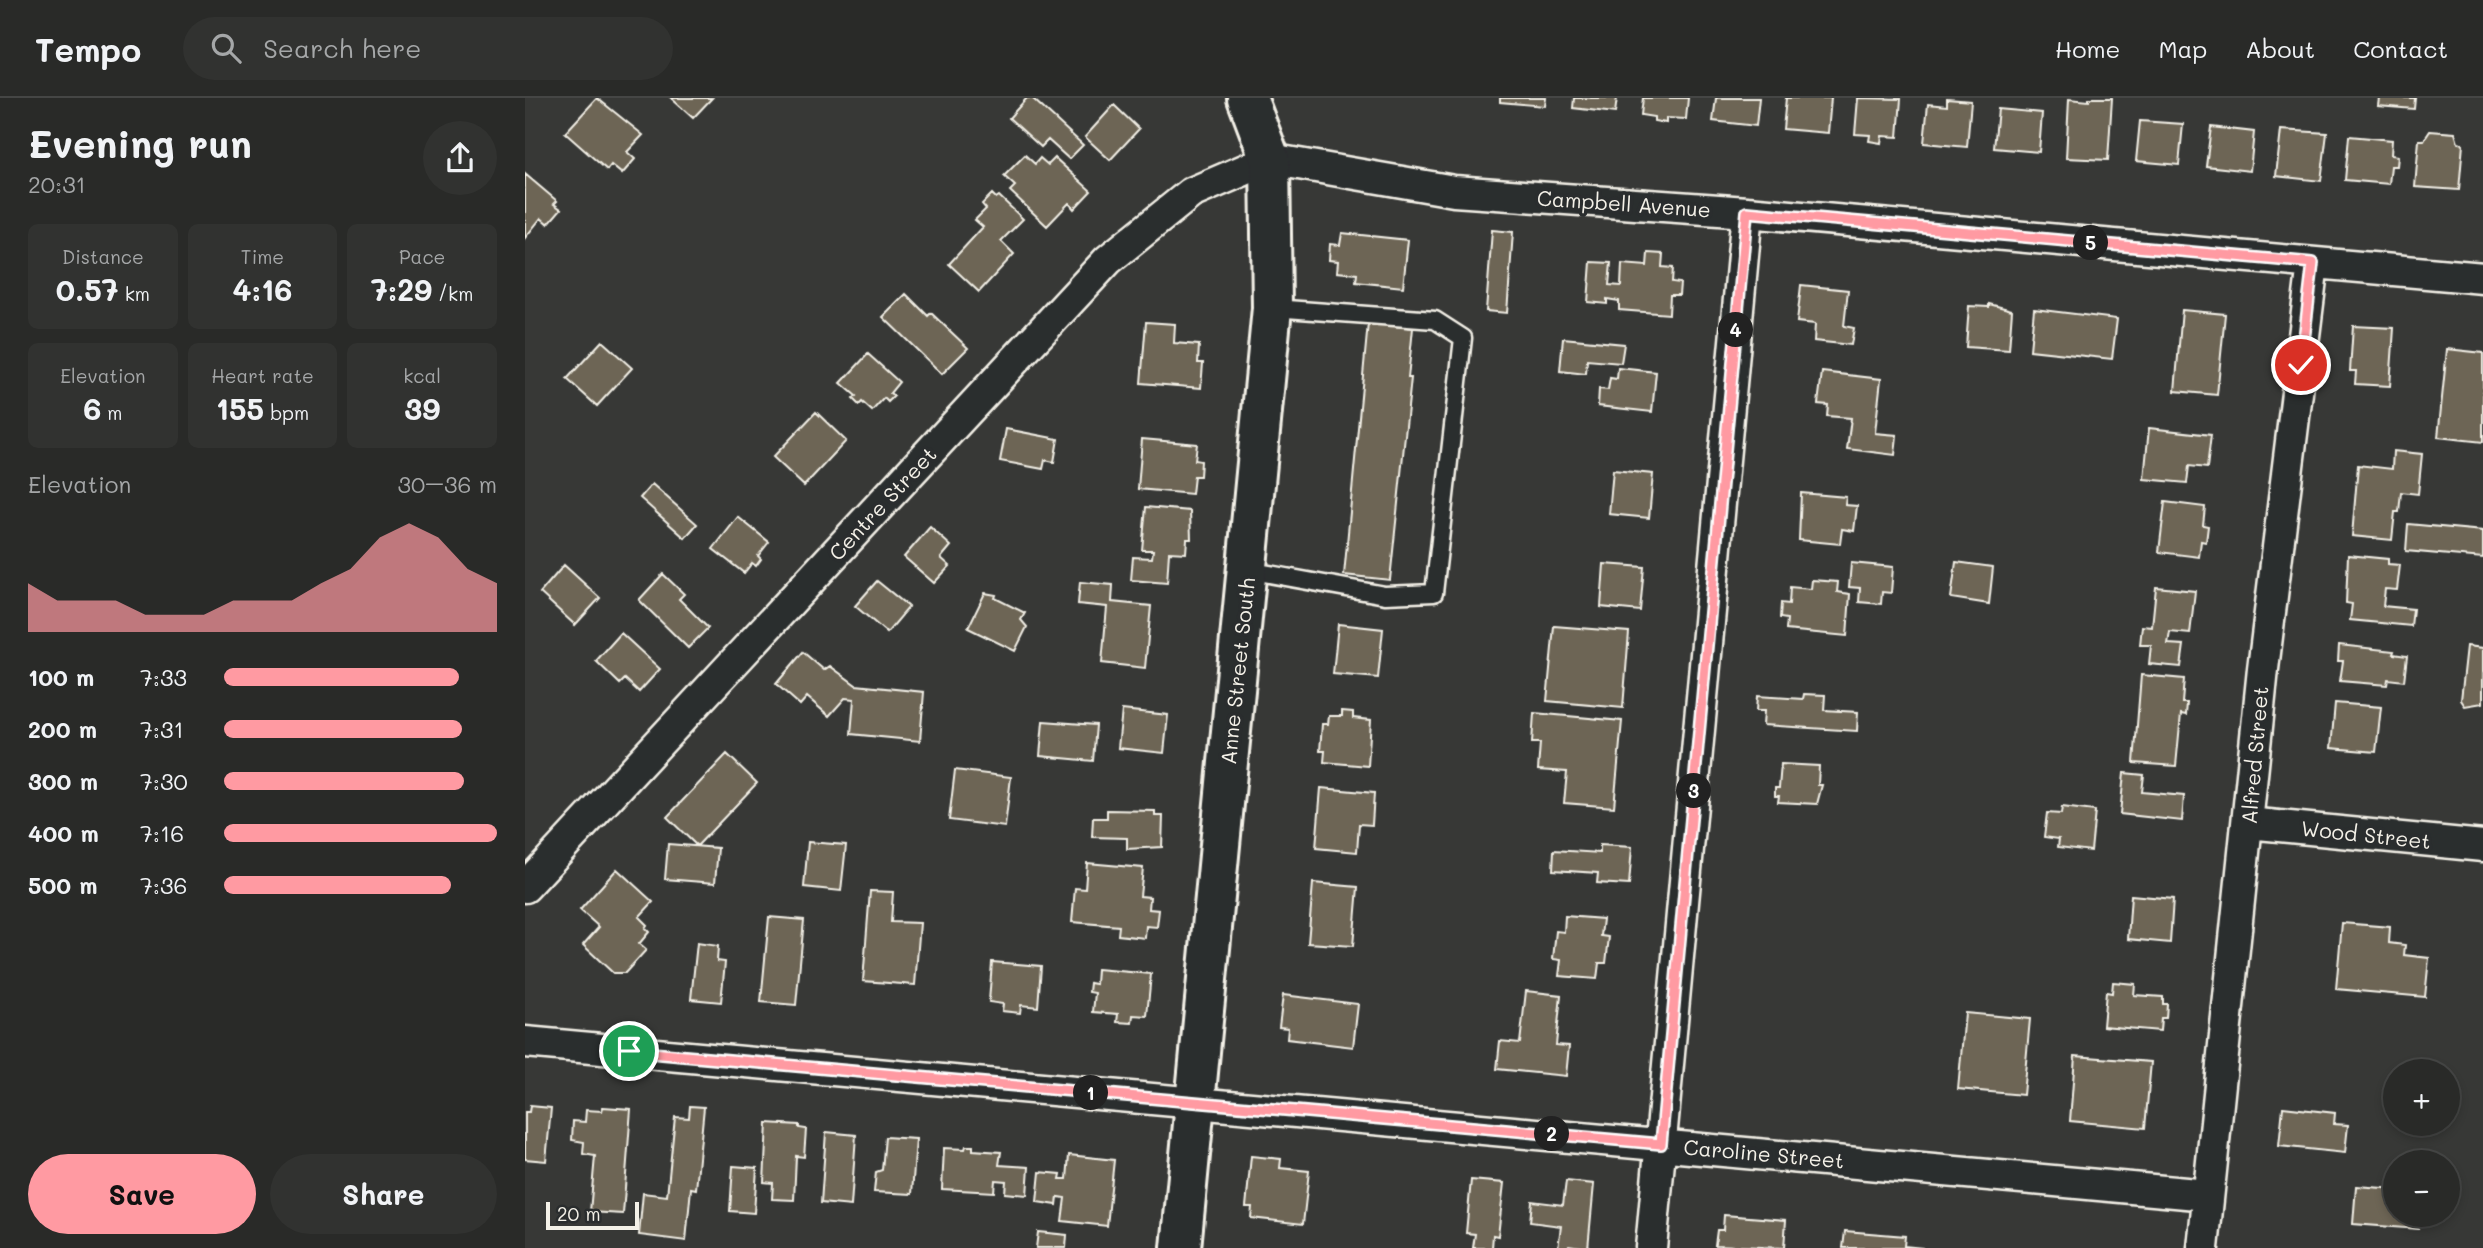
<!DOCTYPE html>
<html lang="en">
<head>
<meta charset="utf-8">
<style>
	body { margin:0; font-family:Mali,sans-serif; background:#313230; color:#f1f3f6; height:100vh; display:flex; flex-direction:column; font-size:26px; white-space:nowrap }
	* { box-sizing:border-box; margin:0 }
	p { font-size:23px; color:#a5a7a8 }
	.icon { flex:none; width:38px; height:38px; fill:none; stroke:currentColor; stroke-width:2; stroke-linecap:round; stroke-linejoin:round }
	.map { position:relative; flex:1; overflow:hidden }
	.details { display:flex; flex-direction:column; background:#292a28; width:525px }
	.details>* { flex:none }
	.tools { position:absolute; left:1858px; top:961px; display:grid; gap:14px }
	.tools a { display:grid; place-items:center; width:77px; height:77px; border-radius:50%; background:#292a28; box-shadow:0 4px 10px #0003,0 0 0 2px #454645; font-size:35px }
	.scale { position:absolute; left:21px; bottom:18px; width:93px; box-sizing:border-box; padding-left:7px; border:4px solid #f4f1e8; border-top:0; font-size:19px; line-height:24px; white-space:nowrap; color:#f4f1e8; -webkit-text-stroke:5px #2a2d2e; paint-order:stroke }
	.pin { position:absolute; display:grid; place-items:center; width:60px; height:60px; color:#fff; margin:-30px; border:4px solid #fff; border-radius:50%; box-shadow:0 2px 7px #0007 }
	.km { position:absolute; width:35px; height:35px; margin:-18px; border-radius:50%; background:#222; color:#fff; font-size:19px; line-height:35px; text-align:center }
	.round { display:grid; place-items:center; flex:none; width:74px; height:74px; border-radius:37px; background:#313230 }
	.summary { display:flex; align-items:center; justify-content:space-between; height:119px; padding:0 28px }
	h1 { font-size:38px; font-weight:700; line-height:52px }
	.metrics { display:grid; grid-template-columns:repeat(3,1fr); gap:10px; height:119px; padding:7px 28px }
	.metrics div { display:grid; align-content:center; border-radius:10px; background:#313230; text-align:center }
	.metrics b { font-size:30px; font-weight:700 }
	.metrics small { font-size:19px; font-weight:400 }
	.metrics p { font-size:19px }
	.chart { height:196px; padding:14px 28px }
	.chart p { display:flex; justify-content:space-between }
	.chart svg { width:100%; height:126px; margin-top:7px; fill:#ff9aa2; opacity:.7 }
	.cta { display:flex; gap:14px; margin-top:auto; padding:14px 28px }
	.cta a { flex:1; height:80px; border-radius:42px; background:#ff9aa2; color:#111; font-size:28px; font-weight:700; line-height:80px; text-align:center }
	.cta a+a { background:#313230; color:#f1f3f6 }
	ul { padding:0 28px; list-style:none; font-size:23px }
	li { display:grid; grid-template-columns:112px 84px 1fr; align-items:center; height:52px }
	li i { height:18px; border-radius:9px; background:#ff9aa2 }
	header { display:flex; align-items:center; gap:42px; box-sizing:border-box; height:98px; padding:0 35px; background:#292a28; border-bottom:2px solid #454645 }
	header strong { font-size:33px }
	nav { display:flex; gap:38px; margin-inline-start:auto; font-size:24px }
	.search { width:490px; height:63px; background:#313230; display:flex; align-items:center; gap:18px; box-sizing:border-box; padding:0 24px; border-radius:38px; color:#a5a7a8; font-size:26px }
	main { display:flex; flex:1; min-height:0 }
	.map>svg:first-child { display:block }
	.building { fill:#6d6555; stroke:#f4f1e8; stroke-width:2 }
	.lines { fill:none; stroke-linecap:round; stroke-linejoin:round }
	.lane-casing { stroke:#f4f1e8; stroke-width:21 }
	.street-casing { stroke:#f4f1e8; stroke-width:35 }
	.secondary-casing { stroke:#f4f1e8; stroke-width:44 }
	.lane { stroke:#2a2d2e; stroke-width:16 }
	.street { stroke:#2a2d2e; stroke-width:30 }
	.secondary { stroke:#2a2d2e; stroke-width:38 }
	.route-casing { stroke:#fff; stroke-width:14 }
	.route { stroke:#ff9aa2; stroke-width:9 }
	.labels { text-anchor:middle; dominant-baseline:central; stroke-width:7; stroke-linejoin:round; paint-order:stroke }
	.street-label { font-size:21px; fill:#f4f1e8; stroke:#2a2d2e }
</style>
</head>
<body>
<header>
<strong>Tempo</strong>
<div class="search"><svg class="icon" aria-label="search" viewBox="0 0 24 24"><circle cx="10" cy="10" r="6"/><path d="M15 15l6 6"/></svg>Search here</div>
<nav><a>Home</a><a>Map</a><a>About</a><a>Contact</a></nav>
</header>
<main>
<section class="details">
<div class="summary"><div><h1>Evening run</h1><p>20:31</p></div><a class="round"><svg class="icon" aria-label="share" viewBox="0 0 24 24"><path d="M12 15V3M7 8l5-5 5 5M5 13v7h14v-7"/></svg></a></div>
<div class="metrics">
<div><p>Distance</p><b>0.57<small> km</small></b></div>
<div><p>Time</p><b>4:16</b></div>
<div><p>Pace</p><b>7:29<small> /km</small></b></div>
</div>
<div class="metrics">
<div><p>Elevation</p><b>6<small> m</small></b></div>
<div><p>Heart rate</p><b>155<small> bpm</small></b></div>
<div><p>kcal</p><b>39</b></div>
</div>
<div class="chart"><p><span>Elevation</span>30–36 m</p>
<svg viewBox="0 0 160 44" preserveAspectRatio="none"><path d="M0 44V27L10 33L20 33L30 33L40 38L50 38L60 38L70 33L80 33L90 33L100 27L110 22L120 11L130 6L140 11L150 22L160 27V44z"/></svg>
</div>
<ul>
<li><b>100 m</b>7:33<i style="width:86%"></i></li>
<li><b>200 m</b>7:31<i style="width:87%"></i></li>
<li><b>300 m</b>7:30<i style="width:88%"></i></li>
<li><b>400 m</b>7:16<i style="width:100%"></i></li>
<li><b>500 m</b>7:36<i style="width:83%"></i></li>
</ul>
<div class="cta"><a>Save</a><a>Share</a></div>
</section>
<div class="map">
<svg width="1958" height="1150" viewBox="0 0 1958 1150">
	<rect width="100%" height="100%" fill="#373836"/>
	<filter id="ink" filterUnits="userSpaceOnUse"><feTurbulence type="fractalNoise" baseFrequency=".0143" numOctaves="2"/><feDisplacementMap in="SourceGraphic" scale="14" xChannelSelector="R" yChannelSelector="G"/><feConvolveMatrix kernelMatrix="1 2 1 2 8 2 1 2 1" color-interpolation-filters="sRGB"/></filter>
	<g filter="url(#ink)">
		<!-- building -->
		<path class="building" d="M72,0L118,37L102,54L110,61L97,76L86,67L82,72L40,35Z
			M146,0H187L168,20Z
			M502,0H507L558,47L544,61L523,42L516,49L484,20Z
			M975,0H1021L1020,8L975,4Z
			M1049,0H1092L1090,15L1048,10Z
			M1118,0H1163L1161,21L1141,20V25L1129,23V19L1116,17Z
			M1191,0H1234L1231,28L1188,23Z
			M1261,0H1306L1303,35L1258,31Z
			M1333,0L1376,1L1373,39L1357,38L1356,45L1344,43L1345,37L1330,36Z
			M1564,0H1587L1583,62L1541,60L1544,1L1564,3Z
			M1854,0H1890L1889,11L1853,8Z
			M1422,1L1446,3L1442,49L1399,45L1403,6L1422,8Z
			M589,7L614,31L585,62L560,39Z
			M1473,11L1517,15L1514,54L1469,50Z
			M1615,23L1658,26L1654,67L1611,63Z
			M1686,29L1729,34L1725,73L1681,68Z
			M1756,32L1802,35L1796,83L1751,78Z
			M1905,33L1930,35L1933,45L1938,46L1934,92L1890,89L1894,42H1899Z
			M1824,38L1867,42L1866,57L1873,58L1872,68H1866L1864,86L1820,82Z
			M500,57L510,66L515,60L523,67L530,60L566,93L549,111L544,105L522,128L485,93L490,88L479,78Z
			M0,76L32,103L29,106L36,111L23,126L16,120L0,140Z
			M467,96L471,100L474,98L498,121L476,143L489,156L454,194L424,166L458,129L450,122L461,111L457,106Z
			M967,132L988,134L982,215L961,213Z
			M817,135L883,142L878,189L831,184L832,176L812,174L813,163L804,162L805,146L815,147Z
			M1123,155L1138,156L1137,169L1148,170L1147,184L1155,185L1154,197H1145L1144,216L1094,212V203L1082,201V206L1063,204L1066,164L1086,165L1084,187L1096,188L1097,166L1122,168Z
			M1276,187L1323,192L1319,228L1329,230L1326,247L1289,243L1290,226L1272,224Z
			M381,196L403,218L406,215L443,250L417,276L358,219Z
			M1464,206L1487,212L1484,252L1441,249L1444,208L1464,209Z
			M1509,211L1592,221L1587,261L1505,252Z
			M1657,212L1700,216L1692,297L1650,293Z
			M621,224L650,226L649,245L674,247L673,265H678L676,290L616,285Z
			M843,225L888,230L883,280H886L865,482L819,477Z
			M1828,228L1869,230L1865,288L1830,286L1831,273H1825Z
			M1038,240L1099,246L1096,265L1062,262L1061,276L1035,273Z
			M77,243L107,270L72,308L42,281Z
			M1922,251L1958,255V344L1913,339Z
			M343,256L374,284L365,295L369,298L363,304L359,300L347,313L337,304L334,307L328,301L331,298L316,285Z
			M1093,270L1131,274L1127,314L1073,308L1074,291L1083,292L1085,280L1092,281Z
			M1297,274L1356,281L1350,335L1372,337L1370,357L1322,351L1326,320L1302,318L1303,307L1293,306Z
			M291,314L321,343L279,388L248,359Z
			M1624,330L1686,337L1682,370L1664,368L1662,385L1619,381Z
			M481,331L533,341L529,364L520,362L518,371L475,363Z
			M617,341L672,346L670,362L676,363L675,378H669L667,396L613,391Z
			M1868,353L1897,356L1893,396L1876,394L1874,414H1870L1867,442L1827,438L1833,367L1867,371Z
			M1088,372L1128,376L1124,420L1084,416Z
			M127,386L172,426L160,440L115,400Z
			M1276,395L1321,399L1320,407L1332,408L1329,433L1317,431L1315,446L1274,442Z
			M1640,404L1680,409L1678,427L1683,428L1681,444L1676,443L1674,459L1634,454Z
			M621,409L665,413L666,441H662L661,455L644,454L642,485L606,482L608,459L627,460L628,452H617Z
			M213,419L244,444L233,458L236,461L231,468L227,465L219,475L188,451Z
			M1883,426L1958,433V460L1881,453Z
			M405,429L426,448L416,460L425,468L409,485L379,459Z
			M1823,457L1863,461V466L1875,467L1872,492L1860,491L1858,508L1888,511L1886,528L1825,522L1827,506L1821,505Z
			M1431,464L1468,469L1464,506L1426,500Z
			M1326,465L1368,469L1366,495L1357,494L1356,506L1334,504L1335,490L1324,489Z
			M1079,466L1119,469L1115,513L1076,509Z
			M39,467L75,500L50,527L15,495Z
			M138,476L159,496L154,501L183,530L163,550L114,502Z
			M1287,482L1313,484L1312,494L1325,496L1322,538L1261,532L1262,521L1255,520L1256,505L1264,506L1265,489L1286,491Z
			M352,483L384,509L362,535L330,508Z
			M555,484L588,487L587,504L626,508L620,570L577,565L582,509L553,506Z
			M1631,489L1670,493L1665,536L1645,534L1643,546L1659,547L1656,569L1624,566L1626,547H1615L1617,528L1627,529Z
			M460,495L471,497L470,500L500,515L496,522L502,529L490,553L443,530Z
			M813,526L858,531L853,580L808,576Z
			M1029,528L1104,534L1098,610L1022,603Z
			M96,535L135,571L114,594L100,581L95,586L71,563Z
			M1814,547L1869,553L1868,556L1882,558L1879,583L1863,581L1862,587L1815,583L1818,563H1813Z
			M1942,548L1958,550V605L1940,608L1936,602Z
			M278,554L299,572L305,568L331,587L399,594L395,643L326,636L329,601L320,600L304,618L282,599L275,607L251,586Z
			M1616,577L1659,581L1657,605H1662L1661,617L1656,616L1651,668L1609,665Z
			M1279,596L1300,597L1299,612L1333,614L1332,633L1238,627L1239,613H1231L1232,598L1278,601Z
			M1810,605L1856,609L1851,654L1806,650Z
			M597,612L643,617L639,655L593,650Z
			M817,613L828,614V620L846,622L843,668L799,664L800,653H795L797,626H803L804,618H817Z
			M1009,615L1097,623L1089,709L1039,705L1042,674L1013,672L1015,645H1007Z
			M518,623L571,627L568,663L515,658Z
			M202,656L232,685L172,748L142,719Z
			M1256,666L1294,668L1293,687H1297L1292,706L1253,704L1254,698H1250V690H1254Z
			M430,672L486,679L480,729L424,722Z
			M1599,675L1619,677L1617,694L1659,698L1657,723L1595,716Z
			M796,690L849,695L847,727L834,726L832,754L791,750Z
			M1537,709L1570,713L1566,753L1533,749L1534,741L1519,739L1522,715L1536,716Z
			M582,712L630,713V718H638L637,749L602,751V740L567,739L568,720H582Z
			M283,744L321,747L316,793L279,789Z
			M143,746L193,750L190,785L140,781Z
			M1075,747L1107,749L1104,787L1072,785L1073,775L1028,772L1029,752L1075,755Z
			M562,765L618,770L615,798L625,799L624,811L634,812L632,829L621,828L620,840L593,837L594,828L547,824L550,790L560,791Z
			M92,771L128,804L114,819L122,827L120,830L124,834L114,846L121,852L100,875H88L58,847L74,829L55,812Z
			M788,785L833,789L828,848L783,845Z
			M345,793L368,794L366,824L395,825L390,887L338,883Z
			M1606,797L1648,801L1645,845L1603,841Z
			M1040,818L1078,821L1076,838L1084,839L1081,865H1074L1072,881L1034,878L1036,862L1028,861L1031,833L1039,834Z
			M244,819L279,822L271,907L236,904Z
			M1817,825L1865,829L1864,845L1880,847L1879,857L1904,860L1900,899L1811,891Z
			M172,845L193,848L192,863L200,864L196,904L166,901Z
			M467,864L516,868L513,909L496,907L495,915L477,913L478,906L464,904Z
			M572,871L626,876L622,918L608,917L607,925L592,924L593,916L568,914L570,895L564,894L565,885L571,886Z
			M1588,884L1610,886L1609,897L1638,899V906H1642L1641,920H1636L1635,933L1578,928L1581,894L1587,895Z
			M1001,893L1036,897L1031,947L1044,948L1041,978L972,971L975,943L995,945Z
			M758,897L833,906L828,949L762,941L763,930L754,929Z
			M1440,915L1505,921L1498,997L1433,991Z
			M1550,958L1626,964L1620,1030L1545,1023Z
			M5,1008L26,1010L21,1063L0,1061V1014H4Z
			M165,1008L179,1009L171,1091L166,1090L161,1143L114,1137L118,1095L142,1098L150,1019L164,1020Z
			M78,1009L106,1011L98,1116L65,1114L70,1058L58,1056L59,1044L47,1042L48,1023L60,1024L61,1012L77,1013Z
			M1758,1009L1810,1015L1809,1026L1823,1027L1820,1055L1754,1048Z
			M242,1025L274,1027V1030L281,1031L279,1059L271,1058L269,1102L247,1101L248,1085L239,1084Z
			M301,1034L331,1037L326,1108L296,1105Z
			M360,1039L391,1041L387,1096L349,1094L351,1074L357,1072Z
			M441,1048H448V1052L476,1054L474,1067L504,1069L502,1097L480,1095L481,1083L470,1082L469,1094L417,1091L419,1050L440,1051Z
			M544,1057L589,1062L582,1128L537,1123L540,1100L533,1099L532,1107L512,1104L515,1074L536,1076L535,1081H542Z
			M726,1058L756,1061L755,1070L784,1073L778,1126L726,1120L727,1109H721Z
			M208,1068L232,1070L229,1115L205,1113Z
			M946,1082L979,1085L973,1138L968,1137L967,1150H948L950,1136L941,1135Z
			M1041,1083L1069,1086L1063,1150L1044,1147L1043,1150H1033L1036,1128L1005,1124L1007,1103L1038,1107Z
			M1831,1088L1871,1091V1116H1904L1903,1121H1894L1893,1131L1828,1126Z
			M1199,1117L1261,1122L1259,1150L1190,1147L1192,1132H1198Z
			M1320,1133L1380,1138L1379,1148L1398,1150H1318Z
			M513,1134L542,1137L541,1150H511Z"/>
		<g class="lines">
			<defs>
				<path id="lane" d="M722,472L860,497L909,495L938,240L910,222L748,210"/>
				<path id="street" d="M1723,725L1958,748
					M0,789L583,162L666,95L745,61L929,93L1222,114L1958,180
					M0,944L1683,1097
					M1126,1150L1222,114
					M1678,1150L1738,571L1788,165"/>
				<path id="secondary" d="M656,1150L747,210L745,61L722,0"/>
			</defs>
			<!-- lane casing -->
			<use href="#lane" class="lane-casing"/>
			<!-- street casing -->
			<use href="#street" class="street-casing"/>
			<!-- secondary casing -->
			<use href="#secondary" class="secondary-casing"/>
			<!-- lane -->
			<use href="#lane" class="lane"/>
			<!-- street -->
			<use href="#street" class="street"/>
			<!-- secondary -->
			<use href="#secondary" class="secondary"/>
		</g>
	</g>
	<g class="lines" filter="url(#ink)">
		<defs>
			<path id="route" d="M104,953L1136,1046L1222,114L1788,165L1776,267"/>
		</defs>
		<!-- route casing -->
		<use href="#route" class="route-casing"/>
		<!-- route -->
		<use href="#route" class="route"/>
	</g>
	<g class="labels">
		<!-- street labels -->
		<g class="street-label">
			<text transform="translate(1099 105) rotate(4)">Campbell Avenue</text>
			<text transform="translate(357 405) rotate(-47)">Centre Street</text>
			<text transform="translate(712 573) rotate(-84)">Anne Street South</text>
			<text transform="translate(1729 657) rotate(-85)">Alfred Street</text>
			<text transform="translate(1841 736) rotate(6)">Wood Street</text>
			<text transform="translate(1239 1055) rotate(5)">Caroline Street</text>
		</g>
	</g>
</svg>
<div class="tools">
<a>+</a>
<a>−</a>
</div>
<div class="scale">20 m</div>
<div class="pin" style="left:104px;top:953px;background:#1e9e55"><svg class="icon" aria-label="arrive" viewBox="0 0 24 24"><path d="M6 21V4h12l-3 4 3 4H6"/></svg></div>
<div class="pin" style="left:1776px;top:267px;background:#d93025"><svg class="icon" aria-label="check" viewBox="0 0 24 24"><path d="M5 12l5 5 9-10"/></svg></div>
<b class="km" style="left:566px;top:995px">1</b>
<b class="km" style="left:1027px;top:1036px">2</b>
<b class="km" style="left:1169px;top:693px">3</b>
<b class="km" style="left:1211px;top:232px">4</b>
<b class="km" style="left:1566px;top:145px">5</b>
</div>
</main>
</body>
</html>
